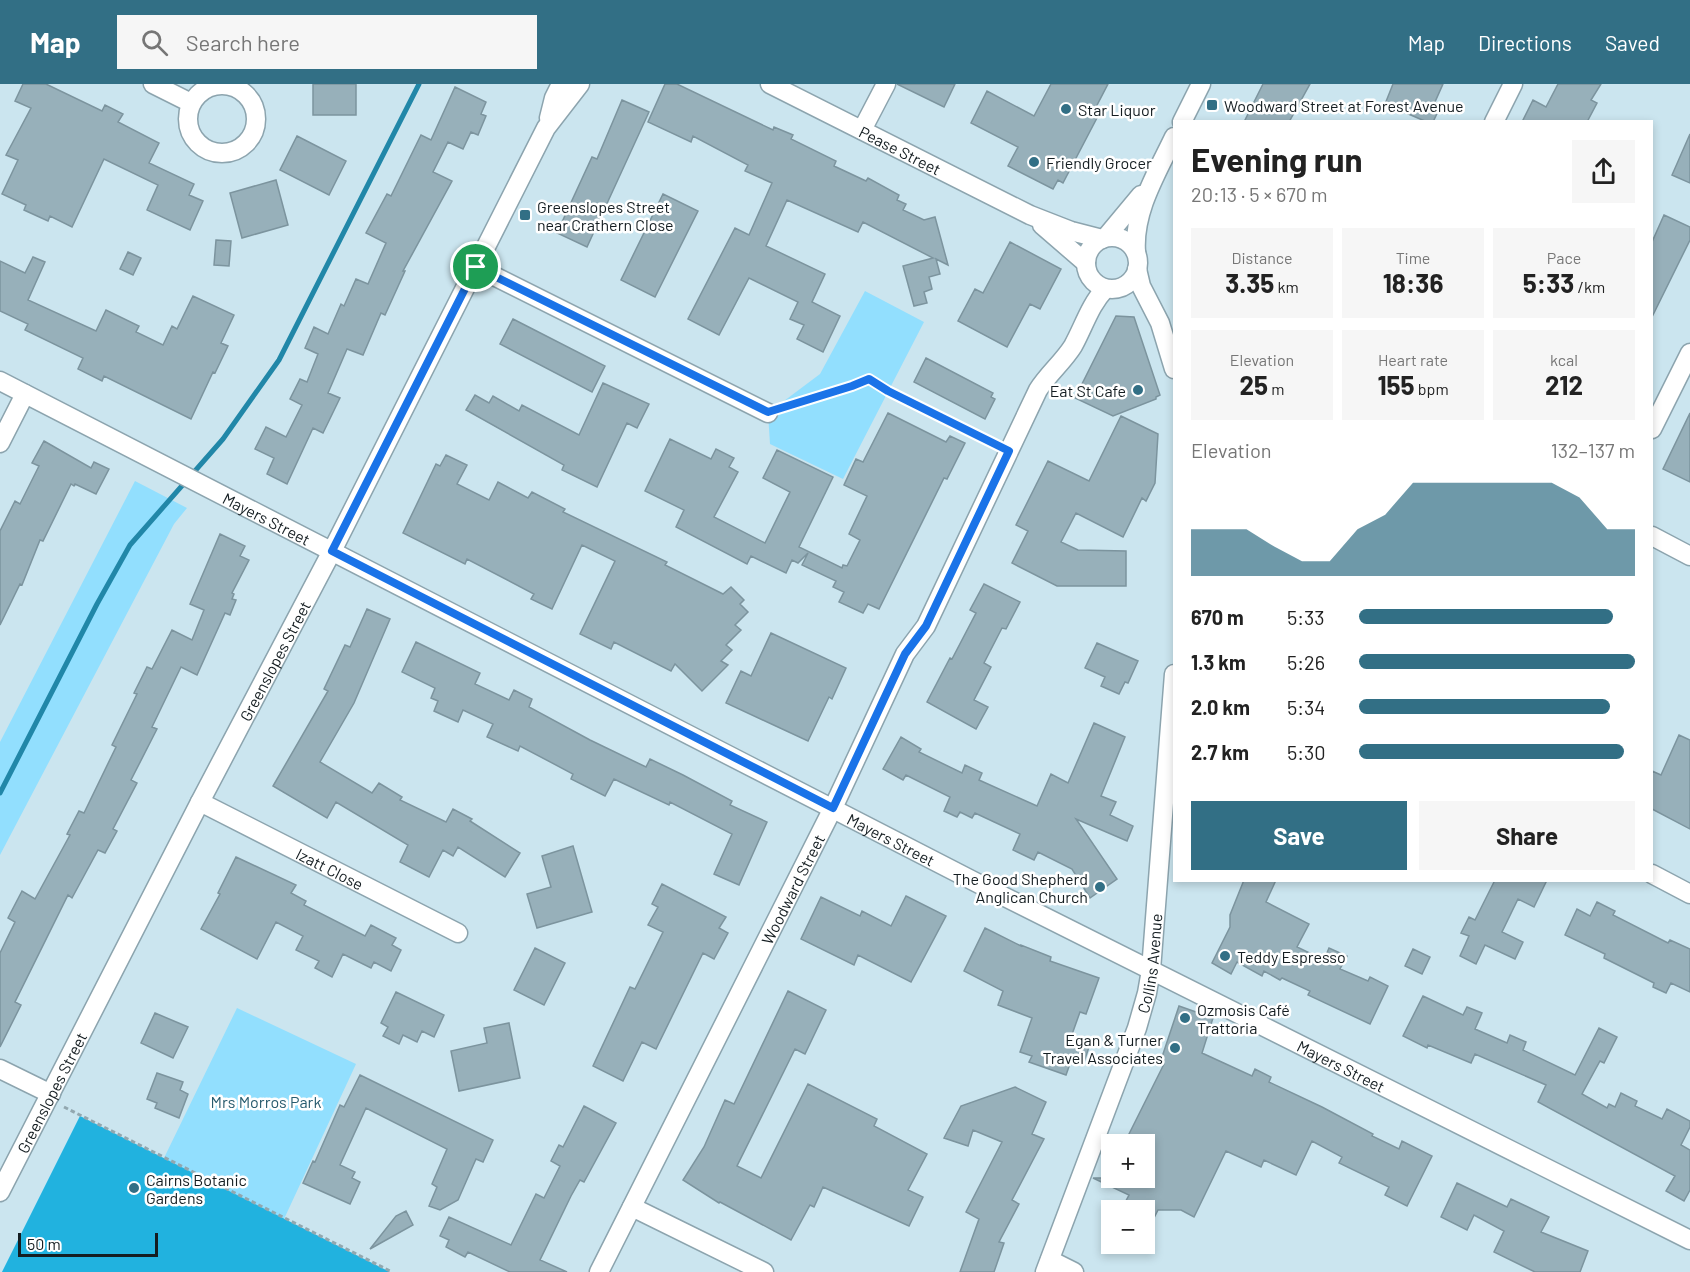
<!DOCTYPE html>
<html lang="en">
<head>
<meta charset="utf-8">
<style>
	body { margin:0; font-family:Barlow,sans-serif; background:#f6f6f6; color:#222; height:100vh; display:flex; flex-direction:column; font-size:22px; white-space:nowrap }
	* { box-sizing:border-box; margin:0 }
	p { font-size:20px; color:#767676 }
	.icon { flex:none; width:33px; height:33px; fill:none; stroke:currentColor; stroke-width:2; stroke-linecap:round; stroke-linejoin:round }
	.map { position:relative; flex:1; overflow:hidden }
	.details { position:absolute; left:1173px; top:36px; width:480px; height:762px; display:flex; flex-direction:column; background:#fff; border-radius:0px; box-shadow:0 3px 9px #0003 }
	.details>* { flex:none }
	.controls { position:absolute; left:1101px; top:1050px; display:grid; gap:12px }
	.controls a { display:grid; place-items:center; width:54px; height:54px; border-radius:0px; background:#fff; box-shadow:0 3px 9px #0003; font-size:30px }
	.scale { position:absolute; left:18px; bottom:15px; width:140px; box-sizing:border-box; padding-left:6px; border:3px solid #141d21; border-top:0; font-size:16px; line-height:21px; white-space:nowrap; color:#141d21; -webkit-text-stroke:4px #fff; paint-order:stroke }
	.pin { position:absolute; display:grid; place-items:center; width:51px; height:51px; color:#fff; margin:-26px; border:3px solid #fff; border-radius:50%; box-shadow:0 2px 6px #0007 }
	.round { display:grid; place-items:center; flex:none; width:63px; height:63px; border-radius:0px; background:#f6f6f6 }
	.overview { display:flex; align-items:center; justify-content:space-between; height:102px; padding:0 18px }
	h1 { font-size:33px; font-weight:700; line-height:45px }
	.figures { display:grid; grid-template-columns:repeat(3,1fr); gap:9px; height:102px; padding:6px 18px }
	.figures div { display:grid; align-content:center; border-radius:0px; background:#f6f6f6; text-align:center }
	.figures b { font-size:26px; font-weight:700 }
	.figures small { font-size:16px; font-weight:400 }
	.figures p { font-size:16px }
	.chart { height:168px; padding:12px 18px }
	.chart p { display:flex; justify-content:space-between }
	.chart svg { width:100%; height:108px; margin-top:6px; fill:#326f85; opacity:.7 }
	.action { display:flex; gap:12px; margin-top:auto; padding:12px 18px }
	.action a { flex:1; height:69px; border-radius:0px; background:#326f85; color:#fff; font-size:24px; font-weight:700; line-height:69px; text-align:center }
	.action a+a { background:#f6f6f6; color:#222 }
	ul { padding:0 18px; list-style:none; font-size:20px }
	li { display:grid; grid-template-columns:96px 72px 1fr; align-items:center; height:45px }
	li i { height:15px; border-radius:8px; background:#326f85 }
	header { display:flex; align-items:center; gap:36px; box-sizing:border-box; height:84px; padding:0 30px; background:#326f85; color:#fff }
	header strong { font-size:28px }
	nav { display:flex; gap:33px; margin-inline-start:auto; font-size:21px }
	.search { width:420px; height:54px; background:#f6f6f6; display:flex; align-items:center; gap:15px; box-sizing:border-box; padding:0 21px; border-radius:0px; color:#767676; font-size:22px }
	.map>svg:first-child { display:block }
	.green { fill:#92dffe }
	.forest { fill:#21b2df }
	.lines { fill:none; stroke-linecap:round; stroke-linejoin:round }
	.stream { stroke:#2187a8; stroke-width:5 }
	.building { fill:#97b0ba; stroke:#7c949e; stroke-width:1.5 }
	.minor-casing { stroke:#8ca4ae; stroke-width:21 }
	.path { stroke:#92a7af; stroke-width:3; stroke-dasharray:4.5 3; stroke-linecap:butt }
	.minor { stroke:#fff; stroke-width:18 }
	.route-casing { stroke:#fff; stroke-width:12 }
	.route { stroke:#1a73e8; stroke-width:8 }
	.poi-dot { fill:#326f85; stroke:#fff; stroke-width:2 }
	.labels { text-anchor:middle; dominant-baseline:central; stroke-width:5; stroke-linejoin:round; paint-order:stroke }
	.poi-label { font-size:16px; fill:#141d21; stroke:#fff; text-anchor:start }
	.street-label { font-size:16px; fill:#141d21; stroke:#fff }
	.park-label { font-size:16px; fill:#285c6f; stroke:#fff }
</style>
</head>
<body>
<header>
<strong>Map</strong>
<div class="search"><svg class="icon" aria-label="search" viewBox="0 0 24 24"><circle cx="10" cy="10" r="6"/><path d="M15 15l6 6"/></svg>Search here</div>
<nav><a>Map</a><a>Directions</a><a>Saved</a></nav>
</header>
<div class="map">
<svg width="1690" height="1188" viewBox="0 0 1690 1188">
	<rect width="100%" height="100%" fill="#cbe5ef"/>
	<!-- green -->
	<path class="green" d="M865,207L924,238L843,395L770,360L768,329L820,290Z
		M135,397L187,424L174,440L0,771V658Z
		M237,924L356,980L284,1135L2,1188L80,1032L164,1074Z"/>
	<!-- forest -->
	<path class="forest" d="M80,1032L390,1188H2Z"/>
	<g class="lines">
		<!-- stream -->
		<path class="stream" d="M0,709L97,520L130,461L223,355L279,276L419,0"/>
	</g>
	<!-- building -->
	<path class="building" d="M23,0H46L102,27L105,21L123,30L118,38L159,59L149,79L194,100L189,111L203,117L190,146L147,126L158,101L104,75L72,143L50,132L48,137L24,126L26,121L2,110L18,76L6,71L31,24L15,17Z
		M313,0H356V31H313Z
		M665,0H677L773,46L774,43L793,51L791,55L836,77L834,82L866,97L868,94L899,111L897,116L906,120L903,126L924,136L935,133L948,181L936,175L940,190L929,193L932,205L924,208L927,219L914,222L903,182L933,174L863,138L858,148L787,116L766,162L825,190L812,218L840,232L823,268L797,255L804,241L790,235L798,218L749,194L719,251L688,235L735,144L749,151L772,99L745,87L748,81L693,52L691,58L648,38Z
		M897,0H955L944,23Z
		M1051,0H1108L1094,27L1099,30L1063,99L1058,96L1053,105L1008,82L1018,63L971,39L987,7L1034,32Z
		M1263,0H1310L1289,38H1244Z
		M1393,0H1443L1435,18L1441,21L1433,38H1427L1385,20Z
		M1558,0H1601L1591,16L1597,19L1587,38H1522L1533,16L1546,23Z
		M455,3L486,18L481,30L486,32L478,51L471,48L463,65L448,58L433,88L452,97L403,187H405L385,231L381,229L363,271L347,265L328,309L340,314L323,349L313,344L287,400L267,390L274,374L255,365L266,343L286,353L302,321L290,315L300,295L307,298L318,270L305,264L314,243L328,250L341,220L344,222L356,195L368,200L386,159L366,149L387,110L391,112L421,51L431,56Z
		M622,16L649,28L587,163L557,149L592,73L597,75Z
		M1690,50V99L1672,91Z
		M297,52L346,77L329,111L280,86Z
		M276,96L288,141L242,154L230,109Z
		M663,110L698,127L655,213L621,196Z
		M1664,131L1690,143V156L1652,233V158Z
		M216,156L231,157L229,182L214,181Z
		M1010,158L1061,185L1040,225L1030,220L1007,263L958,237L975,205L983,209Z
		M128,168L141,174L133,191L120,185Z
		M33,173L45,178L28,216L96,247L106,226L139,242L136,248L163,261L172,242L177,245L193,212L234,231L221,259L228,262L215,289L213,288L191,335L104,292L102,297L78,285L83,274L25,246L28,240L0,227V177L25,189Z
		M1116,232L1134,233L1160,311L1156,313V315L1113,332L1075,314Z
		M513,235L605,282L592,308L500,260Z
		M926,274L993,309L991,313L995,315L985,335L914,298Z
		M603,299L649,320L637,344L627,339L597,403L562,386L564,381L466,326L475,311L489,319L493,312L519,327L522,321L579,351Z
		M888,329L946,358L950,352L965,359L947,395L944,394L879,525L868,520L863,529L839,518L844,508L833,503L836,497L802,481L808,469L798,479L792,476L786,489L751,472L747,480L676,443L684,426L645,407L670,355L711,375L716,365L734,374L729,383L738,388L714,433L765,459L790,408L763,394L777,366L833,393L799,463L842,484L843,481L847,482L860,456L849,450L867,412L844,401L856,375L863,378Z
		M1690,329V398L1663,385Z
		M1121,332L1158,350L1155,399L1146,417L1142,414L1123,453L1076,429L1061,458L1078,466L1126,467V502H1057L1012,479L1028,447L1016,441L1048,377L1089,397Z
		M44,357L91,384L94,378L109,385L96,410L75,400L74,402L71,400L43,457L40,456L22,501L20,500L0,541V447L15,417L20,420L39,382L32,379Z
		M446,371L467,381L457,400L489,416L498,398L528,414L532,408L565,425L563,428L667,478L665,481L723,510L731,503L744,516L740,520L748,528L735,541L741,546L726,561L732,566L721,577L728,581L702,607L675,580L671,587L614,558L611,565L580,550L615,477L582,461L552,525L531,515L534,510L467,475L465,480L403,449L436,380L440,382Z
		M220,450L245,462L240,472L249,476L232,509L234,510L232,515L236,516L230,531L225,529L197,591L181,583L152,643L157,645L131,696L137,699L113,745L117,747L105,769L98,766L72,814L68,811L15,918L21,921L0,963V869L15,838L8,834L22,807L35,815L70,751L67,750L79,727L84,729L116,663L112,661L137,610L134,609L147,583L152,585L172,546L192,556L204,526L190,520Z
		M984,500L1020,518L1006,545L1002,544L984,579L991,583L974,616L988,623L976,645L927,618L950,574L952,575L976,529L970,526Z
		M367,525L390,535L354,619L320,678L372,709L379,699L402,713L400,716L446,738L453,725L472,735L470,737L520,769L505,793L458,763L453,772L443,766L429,793L400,778L408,761L336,718L327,734L273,702L328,607L324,605L345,561L350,563Z
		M771,549L846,584L832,615L829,613L808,657L726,619L741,587L751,592Z
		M416,558L480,589L475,600L509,616L514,606L532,615L529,623L590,656L646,683L650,675L683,691L732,717L730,721L767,738L739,801L714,790L732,750L670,718L669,721L614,695L605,712L571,695L573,690L520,662L518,667L487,653L493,640L463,626L458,638L434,627L438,617L431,614L435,604L402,588Z
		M1097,559L1138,577L1128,599L1125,598L1119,610L1101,602L1105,593L1085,584Z
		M1094,639L1125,653L1101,712L1116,718L1110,731L1133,742L1127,757L1076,735L1117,795L1090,814L1072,785L1038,768L1034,776L1013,766L1020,750L975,729L972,734L960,728L957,733L944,727L950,713L906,691L903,696L883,685L901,653L921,665L919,668L962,689L965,681L982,689L979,696L1037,722L1051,690L1068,699Z
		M1679,651L1690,656V745L1652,725V687L1661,691Z
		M573,762L592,828L537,844L527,810L551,803L542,772Z
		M236,773L296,801L291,809L306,817L304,821L365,852L371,841L396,854L392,861L401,866L391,887L374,878L371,884L343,870L332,893L315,884L319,877L296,866L303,852L276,838L257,875L201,845L220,810L218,809Z
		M1244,796H1276L1266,818L1309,840L1297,863L1324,876L1329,864L1347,872L1340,885L1368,897L1370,893L1388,902L1370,940L1308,911L1310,907L1282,894L1280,896L1264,887L1262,892L1237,878L1231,890L1212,879L1230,843V831Z
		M1495,796H1547L1534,823L1518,815L1502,848L1523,858L1515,875L1485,861L1476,880L1460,872L1469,852L1461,849L1469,833L1475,836Z
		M662,800L726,833L719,844L728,849L714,875L703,869L656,965L642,958L623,997L593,982L630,903L635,905L663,848L648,841L658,823L652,820Z
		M906,812L946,832L911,898L858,871L854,881L801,855L821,813L860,832L862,827L891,842Z
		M1597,818L1615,827L1613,831L1668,859L1670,856L1690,865V908L1671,899L1666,909L1653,903L1654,899L1604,874L1605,870L1565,851L1577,825L1590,832Z
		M985,844L1021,862V861L1051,873L1050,877L1099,894L1086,930L1080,928L1070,956L1089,963L1083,981L1071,977L1066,991L1029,978L1032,972L1020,968L1032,934L998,921L1003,907L964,887Z
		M535,864L565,879L544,921L514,906Z
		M1413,865L1430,873L1422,890L1405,882Z
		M788,907L826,926L805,970L795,965L737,1082L761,1094L808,1000L877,1035L874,1042L927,1070L908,1106L923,1113L909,1142L823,1103L814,1123L810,1121L791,1156L720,1118L719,1119L683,1096L704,1063L725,1016L734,1020Z
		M396,908L444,931L434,953L422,947L417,958L403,951L399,960L383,952L388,943L381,939Z
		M1423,912L1463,931L1467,923L1482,929L1475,945L1507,959L1510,951L1526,958L1523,966L1575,991L1599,944L1617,953L1604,979L1600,977L1582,1010L1607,1024L1609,1020L1615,1023L1621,1009L1637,1017L1635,1022L1662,1035L1667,1025L1690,1037V1043L1681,1061L1690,1066V1106L1684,1117L1666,1107L1675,1092L1538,1018L1546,1001L1475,970L1471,979L1428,961L1427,964L1403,952Z
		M1179,922L1213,934L1202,969L1252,992L1255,985L1271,993L1269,998L1322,1023L1373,1050L1372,1052L1399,1065L1402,1057L1432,1072L1407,1122L1385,1111L1389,1103L1339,1079L1342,1073L1312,1057L1296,1091L1264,1076L1261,1083L1226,1067L1194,1133L1181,1126H1158L1144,1154V1126H1121L1129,1111L1093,1094H1144V1060H1124L1164,980L1160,979Z
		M155,929L188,943L173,974L141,959Z
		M509,939L520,994L459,1007L451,967L487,959L484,944Z
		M157,989L183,998L180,1006L188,1010L179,1034L155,1024L157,1019L147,1015Z
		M360,991L493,1056L483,1078L476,1075L458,1116L440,1126L429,1122L437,1103L432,1100L447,1065L366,1024L340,1081L355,1088L352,1094L360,1098L350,1120L303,1099L313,1077L315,1078L340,1021L344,1023Z
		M1015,1003L1046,1018L1032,1050L1044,1055L1012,1116L1019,1120L999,1158L1004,1159L994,1188H960L979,1135L966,1128L1002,1058L973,1046L968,1062L944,1054L961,1022Z
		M584,1022L616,1039L584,1098L580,1096L571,1112L540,1176L567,1188H510L468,1168L465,1173L446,1163L449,1156L440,1152L449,1133L511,1161L536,1110L544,1114L560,1082L551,1077L559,1061L563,1063Z
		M1457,1099L1507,1123L1511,1115L1549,1133L1541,1148L1588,1167L1580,1188H1535L1494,1168L1504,1147L1474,1131L1467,1146L1441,1133Z
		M406,1127L413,1141L370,1165L396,1132Z"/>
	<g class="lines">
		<defs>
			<g id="minor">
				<path d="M153,0L191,19"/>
				<path id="s1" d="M770,0L1030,131L1071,147L1102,155"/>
				<circle cx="222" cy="35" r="34"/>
				<path d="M549,34L554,14L561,0"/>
				<path d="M1182,38L1201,0"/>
				<path d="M1494,38L1513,0"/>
				<path d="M862,46L886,0"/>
				<path d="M1042,141L1086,179"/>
				<path d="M1106,153L1141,111"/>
				<circle cx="1112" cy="179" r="26"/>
				<path d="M1136,168C1133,127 1157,89 1174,53"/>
				<path d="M476,183L768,329"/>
				<path d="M1137,185L1141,202L1160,239L1174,285"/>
				<path id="s2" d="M0,297L987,804L1690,1156"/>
				<path d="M1652,345L1690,269"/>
				<path d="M0,359L25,310"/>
				<path d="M1652,452L1690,472"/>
				<path id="s3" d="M200,718L458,849"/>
				<path d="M1652,790L1690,810"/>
				<path d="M0,985L51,1010"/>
				<path id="s4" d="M0,1108L200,718L332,467L546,44L580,0"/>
				<path d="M632,1123L764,1188"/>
				<path d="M1050,1176L1074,1188"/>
				<path id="s5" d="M599,1188L833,724L905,570L926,542L1038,306C1048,290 1063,278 1073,262C1084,242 1090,221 1105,205"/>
				<path id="s6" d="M1045,1188L1137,944L1147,909L1151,886L1174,590"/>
			</g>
		</defs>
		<!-- minor casing -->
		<use href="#minor" class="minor-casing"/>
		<!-- path -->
		<path class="path" d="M784,323L852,302L869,295L888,307L994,359
			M64,1023L392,1188"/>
		<!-- minor -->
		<use href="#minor" class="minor"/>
	</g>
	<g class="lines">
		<defs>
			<path id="route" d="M476,183L768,328L852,302L869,295L888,307L1009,367L926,542L905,570L833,724L332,467Z"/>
		</defs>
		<!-- route casing -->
		<use href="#route" class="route-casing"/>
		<!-- route -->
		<use href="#route" class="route"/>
	</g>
	<!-- markers -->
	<g class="poi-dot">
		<rect x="1206" y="15" width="12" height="12" rx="3"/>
		<circle cx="1066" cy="25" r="6"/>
		<circle cx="1034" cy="78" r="6"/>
		<rect x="519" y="125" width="12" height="12" rx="3"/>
		<circle cx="1138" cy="306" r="6"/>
		<circle cx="1100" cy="803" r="6"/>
		<circle cx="1225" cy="872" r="6"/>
		<circle cx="1185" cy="934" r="6"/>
		<circle cx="1175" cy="964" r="6"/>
		<circle cx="134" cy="1104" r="6"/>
	</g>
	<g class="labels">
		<!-- poi labels -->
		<g class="poi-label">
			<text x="1224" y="21">Woodward Street at Forest Avenue</text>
			<text x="1078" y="25">Star Liquor</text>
			<text x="1046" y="78">Friendly Grocer</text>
			<text x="537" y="122">Greenslopes Street<tspan x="537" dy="18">near Crathern Close</tspan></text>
			<text x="1126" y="306" text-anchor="end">Eat St Cafe</text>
			<text x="1088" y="794" text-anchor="end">The Good Shepherd<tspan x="1088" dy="18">Anglican Church</tspan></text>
			<text x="1237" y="872">Teddy Espresso</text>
			<text x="1197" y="925">Ozmosis Café<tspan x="1197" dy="18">Trattoria</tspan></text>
			<text x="1163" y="955" text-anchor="end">Egan &amp; Turner<tspan x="1163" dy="18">Travel Associates</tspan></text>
			<text x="146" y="1095">Cairns Botanic<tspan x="146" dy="18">Gardens</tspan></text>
		</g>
		<!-- street labels -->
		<g class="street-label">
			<text stroke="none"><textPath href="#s1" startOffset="146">Pease Street</textPath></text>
			<text stroke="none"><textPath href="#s2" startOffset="300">Mayers Street</textPath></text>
			<text stroke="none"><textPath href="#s4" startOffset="598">Greenslopes Street</textPath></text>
			<text stroke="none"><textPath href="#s2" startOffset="1002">Mayers Street</textPath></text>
			<text stroke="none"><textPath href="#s3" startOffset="146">Izatt Close</textPath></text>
			<text stroke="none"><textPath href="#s5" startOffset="429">Woodward Street</textPath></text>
			<text stroke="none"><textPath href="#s6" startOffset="327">Collins Avenue</textPath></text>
			<text stroke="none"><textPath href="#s2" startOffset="1506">Mayers Street</textPath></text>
			<text stroke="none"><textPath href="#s4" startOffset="112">Greenslopes Street</textPath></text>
		</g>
		<!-- park labels -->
		<g class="park-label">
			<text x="266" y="1017">Mrs Morros Park</text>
		</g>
	</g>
</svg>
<div class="controls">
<a>+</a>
<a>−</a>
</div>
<div class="scale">50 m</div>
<div class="pin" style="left:476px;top:183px;background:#1e9e55"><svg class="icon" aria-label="arrive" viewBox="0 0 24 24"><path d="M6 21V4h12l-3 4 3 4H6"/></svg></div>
<section class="details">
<div class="overview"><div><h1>Evening run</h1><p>20:13 · 5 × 670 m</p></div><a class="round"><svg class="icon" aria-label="share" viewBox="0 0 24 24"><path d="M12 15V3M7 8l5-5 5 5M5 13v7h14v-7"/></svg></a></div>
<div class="figures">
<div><p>Distance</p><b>3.35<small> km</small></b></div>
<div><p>Time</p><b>18:36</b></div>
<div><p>Pace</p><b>5:33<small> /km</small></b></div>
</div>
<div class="figures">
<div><p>Elevation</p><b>25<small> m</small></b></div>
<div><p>Heart rate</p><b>155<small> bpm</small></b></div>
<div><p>kcal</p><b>212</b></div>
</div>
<div class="chart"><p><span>Elevation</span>132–137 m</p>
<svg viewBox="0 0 160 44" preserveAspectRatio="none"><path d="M0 44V25L10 25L20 25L30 32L40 38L50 38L60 25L70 19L80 6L90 6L100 6L110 6L120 6L130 6L140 12L150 25L160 25V44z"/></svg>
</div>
<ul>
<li><b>670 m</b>5:33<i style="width:92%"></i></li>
<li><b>1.3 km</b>5:26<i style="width:100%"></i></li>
<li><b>2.0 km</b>5:34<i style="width:91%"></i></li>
<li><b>2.7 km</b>5:30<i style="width:96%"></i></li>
</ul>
<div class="action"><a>Save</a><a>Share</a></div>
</section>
</div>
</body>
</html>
